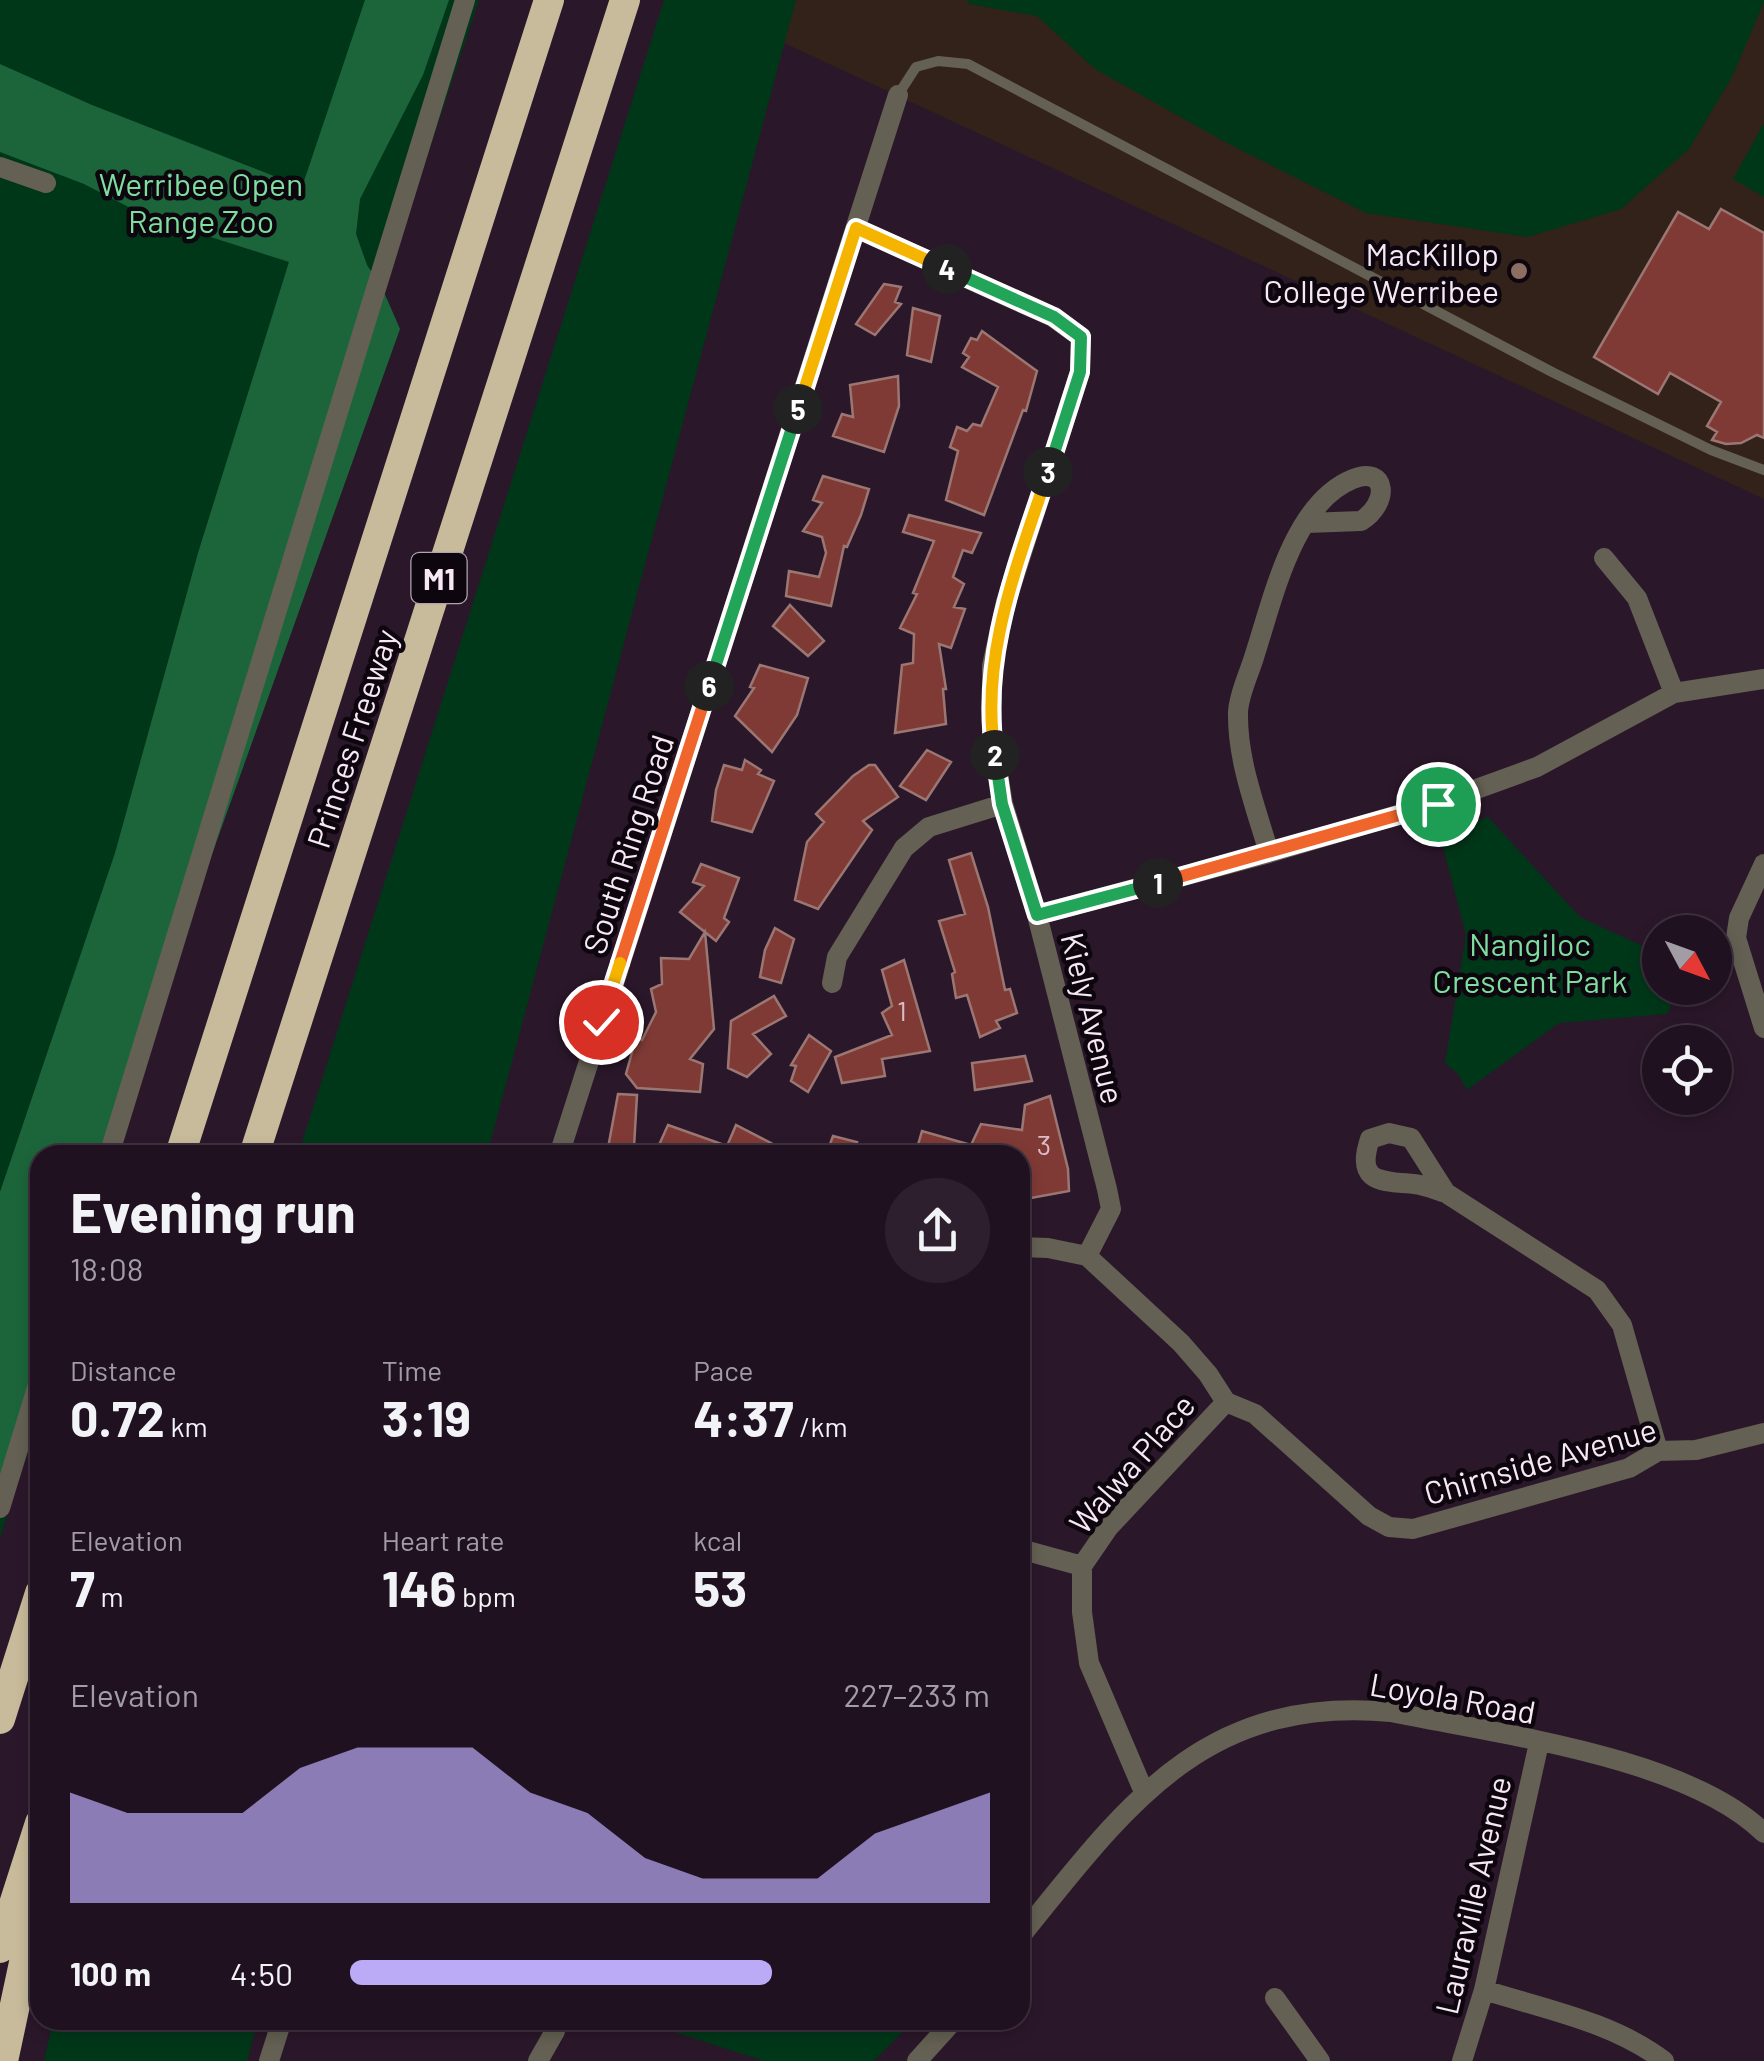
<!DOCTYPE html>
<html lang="en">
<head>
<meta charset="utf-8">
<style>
	body { margin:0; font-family:Barlow,sans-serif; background:#2d1f2d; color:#f1f3f6; height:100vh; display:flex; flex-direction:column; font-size:38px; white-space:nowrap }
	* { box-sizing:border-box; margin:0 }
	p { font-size:32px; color:#a29da5 }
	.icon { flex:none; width:55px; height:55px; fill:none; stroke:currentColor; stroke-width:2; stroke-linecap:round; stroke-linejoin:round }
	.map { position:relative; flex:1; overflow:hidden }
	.sheet { position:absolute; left:30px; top:1145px; width:1000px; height:885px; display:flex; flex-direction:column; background:#201120; border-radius:30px; box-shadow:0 5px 15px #0003,0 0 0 2px #3d313e }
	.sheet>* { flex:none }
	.needle { width:65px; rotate:131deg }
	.tools { position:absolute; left:1642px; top:915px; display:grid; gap:20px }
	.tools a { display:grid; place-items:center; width:90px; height:90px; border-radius:50%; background:#201120; box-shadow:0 5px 15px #0003,0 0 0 2px #3d313e; font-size:50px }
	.pin { position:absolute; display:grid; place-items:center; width:85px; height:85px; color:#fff; margin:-42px; border:5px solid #fff; border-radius:50%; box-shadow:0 2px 10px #0007 }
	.km { position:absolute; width:50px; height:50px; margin:-25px; border-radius:50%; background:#222; color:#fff; font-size:28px; line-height:50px; text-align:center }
	.round { display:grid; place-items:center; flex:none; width:105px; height:105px; border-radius:52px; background:#2d1f2d }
	.overview { display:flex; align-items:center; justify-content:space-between; height:170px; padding:0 40px }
	h1 { font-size:55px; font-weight:700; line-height:75px }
	.figures { display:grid; grid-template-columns:repeat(3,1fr); gap:15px; height:170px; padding:10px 40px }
	.figures div { display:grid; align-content:center }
	.figures b { font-size:50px; font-weight:700 }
	.figures small { font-size:28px; font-weight:400 }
	.figures p { font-size:28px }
	.chart { height:280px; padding:20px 40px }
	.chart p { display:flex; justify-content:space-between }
	.chart svg { width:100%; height:180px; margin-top:10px; fill:#bbaaf6; opacity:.7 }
	ul { padding:0 40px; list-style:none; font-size:32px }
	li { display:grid; grid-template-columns:160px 120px 1fr; align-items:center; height:75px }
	li i { height:25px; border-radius:12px; background:#bbaaf6 }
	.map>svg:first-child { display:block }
	.education { fill:#322219 }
	.green { fill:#003719 }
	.forest { fill:#1c653b }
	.building { fill:#803a35; stroke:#9b7773; stroke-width:2.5 }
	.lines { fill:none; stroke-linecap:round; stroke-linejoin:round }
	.lane { stroke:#646053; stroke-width:10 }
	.street { stroke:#646053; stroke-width:20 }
	.highway { stroke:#c7bb9b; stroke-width:30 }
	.split-1-casing { stroke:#fff; stroke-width:20 }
	.split-2-casing { stroke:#fff; stroke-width:20 }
	.split-3-casing { stroke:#fff; stroke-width:20 }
	.split-4-casing { stroke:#fff; stroke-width:20 }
	.split-5-casing { stroke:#fff; stroke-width:20 }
	.split-6-casing { stroke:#fff; stroke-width:20 }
	.split-7-casing { stroke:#fff; stroke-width:20 }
	.split-8-casing { stroke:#fff; stroke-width:20 }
	.split-1 { stroke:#f0652b; stroke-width:12 }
	.split-2 { stroke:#22a559; stroke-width:12 }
	.split-3 { stroke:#f5b400; stroke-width:12 }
	.split-4 { stroke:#22a559; stroke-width:12 }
	.split-5 { stroke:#f5b400; stroke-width:12 }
	.split-6 { stroke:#22a559; stroke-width:12 }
	.split-7 { stroke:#f0652b; stroke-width:12 }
	.split-8 { stroke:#f5b400; stroke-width:12 }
	.education-dot { fill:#8d6e63; stroke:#0e060e; stroke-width:4 }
	.labels { text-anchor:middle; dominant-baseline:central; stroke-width:9; stroke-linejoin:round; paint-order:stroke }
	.number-label { font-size:28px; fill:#d9bcc5 }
	.shield { fill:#0e060e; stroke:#b1a4b0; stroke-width:2.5 }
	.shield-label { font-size:30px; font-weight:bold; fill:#f7e8f5 }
	.park-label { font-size:32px; fill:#7ede9f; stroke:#0e060e }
	.poi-label { font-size:32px; fill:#f7e8f5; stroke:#0e060e; text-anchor:end }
	.street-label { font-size:32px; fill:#f7e8f5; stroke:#0e060e }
</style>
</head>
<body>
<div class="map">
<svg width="1764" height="2061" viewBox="0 0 1764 2061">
	<rect width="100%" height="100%" fill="#2b172a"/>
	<!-- education -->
	<path class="education" d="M796,0H1764V499L782,42Z"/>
	<!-- green -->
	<path class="green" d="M0,0H479L383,290L40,1155V1407L0,1538Z
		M664,0H796L487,1155H298Z
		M967,0H1764V2L1732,77L1689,149L1621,209L1528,237L1366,213L1225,142L1095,69L1037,16L969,4Z
		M1764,123V197L1733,179Z
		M1488,817L1580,917L1660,954V988H1679L1667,1014L1559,1023L1467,1090L1458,1074L1445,1063L1466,935L1439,832Z
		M53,2020H258L247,2061H44Z
		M637,2020H914L874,2061H764Z"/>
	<!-- forest -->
	<path class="forest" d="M365,0H449L423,75L360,199L356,234L367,265L383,290L400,329L143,1047L110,1155H40V1376L0,1504V1192L115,853L198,553L289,262L148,217L84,184L0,152V64L92,105L302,187Z"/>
	<!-- building -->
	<path class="building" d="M1721,209L1764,233V438L1757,435L1741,443L1726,444L1712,440L1717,432L1707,426L1721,402L1670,373L1658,394L1594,357L1678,212L1709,229Z
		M884,284L901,287L895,302L901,304L875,335L856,324Z
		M913,308L940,316L931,362L907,355Z
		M982,331L1037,371L1026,411L1023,410L984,515L946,500L958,451L950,447L957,427L967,431L973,424L981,426L998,387L962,367L969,357L963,353L971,338L977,340Z
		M898,376L899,406L884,452L833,436L842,414L853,417L850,385Z
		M823,476L869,489L861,515L847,547L844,546L831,606L786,596L789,571L819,577L826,553L822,537L803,531L822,503L813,500Z
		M909,515L981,533L972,553L963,550L953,577L964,584L954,607L965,609L951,648L939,644L946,689H943L946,724L895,733L902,665L913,663L914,634L900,628L917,594L913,593L934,541L903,532Z
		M790,605L824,641L808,656L773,626Z
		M760,665L808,678L797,715L772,752L735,716L754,688L750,687Z
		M927,750L951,762L926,800L900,786Z
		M745,760L761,770L758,774L774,781L752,832L712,821L716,790L724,765L742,770Z
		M869,765H875L898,797L863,821L872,830L818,909L795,900L807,842L824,822L816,814L853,776Z
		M971,853L988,907L1005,990L1010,989L1017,1013L996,1021L1000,1028L980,1037L967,995L956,998L952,974L955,972L939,921L965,914L949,860Z
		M701,864L739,878L724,918L729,922L716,941L680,912L704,886L693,882Z
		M775,928L794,939L781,983L760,977L765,950Z
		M705,932L714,1029L690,1059L703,1064L700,1092L637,1088L626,1074L636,1038L642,1040L656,1012L651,989L662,984L661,958L689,959Z
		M904,960L930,1051L882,1059L885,1076L842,1083L835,1057L892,1035L882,1013L892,1006L882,970Z
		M774,996L786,1016L753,1034L771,1054L747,1077L728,1068L731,1021Z
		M809,1035L831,1051L808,1092L791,1081L796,1066L791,1065Z
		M1025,1056L1032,1081L975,1090L972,1063Z
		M618,1094L637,1095L634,1147L608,1148Z
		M1050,1096L1068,1169L1069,1191L1020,1200V1155H915L922,1131L971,1145L981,1124L1022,1130L1025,1105Z
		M668,1125L727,1146L736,1125L794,1155H684L659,1145Z
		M833,1136L857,1142L852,1155H826Z"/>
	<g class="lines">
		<!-- lane -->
		<path class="lane" d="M898,95L916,67L938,61L968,64L1552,372L1711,450L1764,470"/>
		<!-- street -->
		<path class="street" d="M0,167L46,183
			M856,228L1053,317L1081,337L1080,372L1006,602L992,666V737L1003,804L1037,915L1107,1189L1111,1209L1087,1256
			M1604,558L1637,598L1674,693
			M1269,853C1256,808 1237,760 1238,712C1239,693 1250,672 1255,654C1273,599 1293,503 1353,479C1387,465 1390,503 1361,521L1307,523
			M1764,864L1739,918L1736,938L1764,1028
			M1037,915L1269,853L1438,803L1537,767L1674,693L1764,679
			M832,983L837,957L904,848L929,827L1003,804
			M109,1155L465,0
			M559,1155L898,95
			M1446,1193C1436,1190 1425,1185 1414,1184C1381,1181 1355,1183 1370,1139L1389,1133L1411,1138L1446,1193L1597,1290L1622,1325L1658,1451
			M1020,1247L1048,1248L1087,1256L1181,1343L1208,1374L1226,1402L1255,1414L1369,1516L1389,1527L1413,1529L1629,1468L1658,1451L1696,1450L1764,1433
			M0,1508L40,1378
			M1020,1549L1082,1566
			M1144,1792L1089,1663L1082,1612V1566L1108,1528L1226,1402
			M1020,1937C1126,1806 1203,1695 1391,1712C1497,1734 1687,1757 1764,1833
			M1484,1990C1544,2009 1613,2022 1664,2061
			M1275,1998L1320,2061
			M269,2061L282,2020
			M538,2061L555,2031
			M917,2061L954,2020
			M1462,2061L1484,1990L1539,1743"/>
		<!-- highway -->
		<path class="highway" d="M180,1155L549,0
			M254,1155L625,0
			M0,1719L40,1593
			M0,1948L40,1823
			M3,2061L40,1888"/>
	</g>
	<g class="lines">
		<defs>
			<path id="split-1" d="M1158,883L1438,804"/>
			<path id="split-2" d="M995,755L1002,804L1037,915L1158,883"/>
			<path id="split-3" d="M995,755C979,656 1018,564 1048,472"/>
			<path id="split-4" d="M947,269L1054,317L1081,337L1080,372L1048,472"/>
			<path id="split-5" d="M798,409L856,228L947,269"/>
			<path id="split-6" d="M709,686L798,409"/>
			<path id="split-7" d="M620,963L709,686"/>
			<path id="split-8" d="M601,1022L620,963"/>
		</defs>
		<!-- split-1 casing -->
		<use href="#split-1" class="split-1-casing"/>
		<!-- split-2 casing -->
		<use href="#split-2" class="split-2-casing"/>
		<!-- split-3 casing -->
		<use href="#split-3" class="split-3-casing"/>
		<!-- split-4 casing -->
		<use href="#split-4" class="split-4-casing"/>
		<!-- split-5 casing -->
		<use href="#split-5" class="split-5-casing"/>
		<!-- split-6 casing -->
		<use href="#split-6" class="split-6-casing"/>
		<!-- split-7 casing -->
		<use href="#split-7" class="split-7-casing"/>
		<!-- split-8 casing -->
		<use href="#split-8" class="split-8-casing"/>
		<!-- split-1 -->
		<use href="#split-1" class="split-1"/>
		<!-- split-2 -->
		<use href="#split-2" class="split-2"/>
		<!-- split-3 -->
		<use href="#split-3" class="split-3"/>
		<!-- split-4 -->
		<use href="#split-4" class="split-4"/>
		<!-- split-5 -->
		<use href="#split-5" class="split-5"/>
		<!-- split-6 -->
		<use href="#split-6" class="split-6"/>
		<!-- split-7 -->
		<use href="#split-7" class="split-7"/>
		<!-- split-8 -->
		<use href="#split-8" class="split-8"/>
	</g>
	<!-- markers -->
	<circle class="education-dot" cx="1519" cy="271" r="10"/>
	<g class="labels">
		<!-- number labels -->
		<g class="number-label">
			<text x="902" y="1010">1</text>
			<text x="1044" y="1144">3</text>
		</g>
		<!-- shield labels -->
		<rect class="shield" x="411.5" y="553" width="55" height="50" rx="8"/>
		<g class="shield-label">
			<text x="439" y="578">M1</text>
		</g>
		<!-- park labels -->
		<g class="park-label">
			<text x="201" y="183">Werribee Open<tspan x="201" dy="37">Range Zoo</tspan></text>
			<text x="1530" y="943">Nangiloc<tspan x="1530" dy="37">Crescent Park</tspan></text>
		</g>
		<!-- poi labels -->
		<g class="poi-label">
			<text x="1499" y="253">MacKillop<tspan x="1499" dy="37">College Werribee</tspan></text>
		</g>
		<!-- street labels -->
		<g class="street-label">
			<text transform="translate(351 738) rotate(-72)">Princes Freeway</text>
			<text transform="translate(627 844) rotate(-72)">South Ring Road</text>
			<text transform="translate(1094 1018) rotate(76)">Kiely Avenue</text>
			<text transform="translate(1540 1460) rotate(-16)">Chirnside Avenue</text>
			<text transform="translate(1131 1463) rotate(-49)">Walwa Place</text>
			<text transform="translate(1453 1697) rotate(10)">Loyola Road</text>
			<text transform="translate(1472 1895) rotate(-77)">Lauraville Avenue</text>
		</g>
	</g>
</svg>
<div class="tools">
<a><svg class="needle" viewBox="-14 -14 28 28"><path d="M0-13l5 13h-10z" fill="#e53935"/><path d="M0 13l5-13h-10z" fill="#a29da5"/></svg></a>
<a><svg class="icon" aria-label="locate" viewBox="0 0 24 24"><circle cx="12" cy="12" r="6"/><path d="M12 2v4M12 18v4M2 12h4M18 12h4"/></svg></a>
</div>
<div class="pin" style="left:1438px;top:804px;background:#1e9e55"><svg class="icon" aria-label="arrive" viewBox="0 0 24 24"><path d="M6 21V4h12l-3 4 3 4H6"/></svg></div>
<div class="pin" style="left:601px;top:1022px;background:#d93025"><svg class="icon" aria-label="check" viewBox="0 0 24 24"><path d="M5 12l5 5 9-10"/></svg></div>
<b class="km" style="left:1158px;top:883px">1</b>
<b class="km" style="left:995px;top:755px">2</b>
<b class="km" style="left:1048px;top:472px">3</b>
<b class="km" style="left:947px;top:269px">4</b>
<b class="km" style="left:798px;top:409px">5</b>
<b class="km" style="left:709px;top:686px">6</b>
<section class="sheet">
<div class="overview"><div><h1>Evening run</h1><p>18:08</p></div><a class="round"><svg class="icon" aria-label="share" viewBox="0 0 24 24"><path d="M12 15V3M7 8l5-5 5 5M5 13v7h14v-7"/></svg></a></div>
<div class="figures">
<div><p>Distance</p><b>0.72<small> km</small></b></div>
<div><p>Time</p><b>3:19</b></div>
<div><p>Pace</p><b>4:37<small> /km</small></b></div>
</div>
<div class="figures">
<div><p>Elevation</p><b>7<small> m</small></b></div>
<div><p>Heart rate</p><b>146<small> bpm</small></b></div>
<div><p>kcal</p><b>53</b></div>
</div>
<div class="chart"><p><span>Elevation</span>227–233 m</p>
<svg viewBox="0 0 160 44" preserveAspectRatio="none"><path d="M0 44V17L10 22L20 22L30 22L40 11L50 6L60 6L70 6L80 17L90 22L100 33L110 38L120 38L130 38L140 27L150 22L160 17V44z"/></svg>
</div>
<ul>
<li><b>100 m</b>4:50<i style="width:66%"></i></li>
</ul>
</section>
</div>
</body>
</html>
